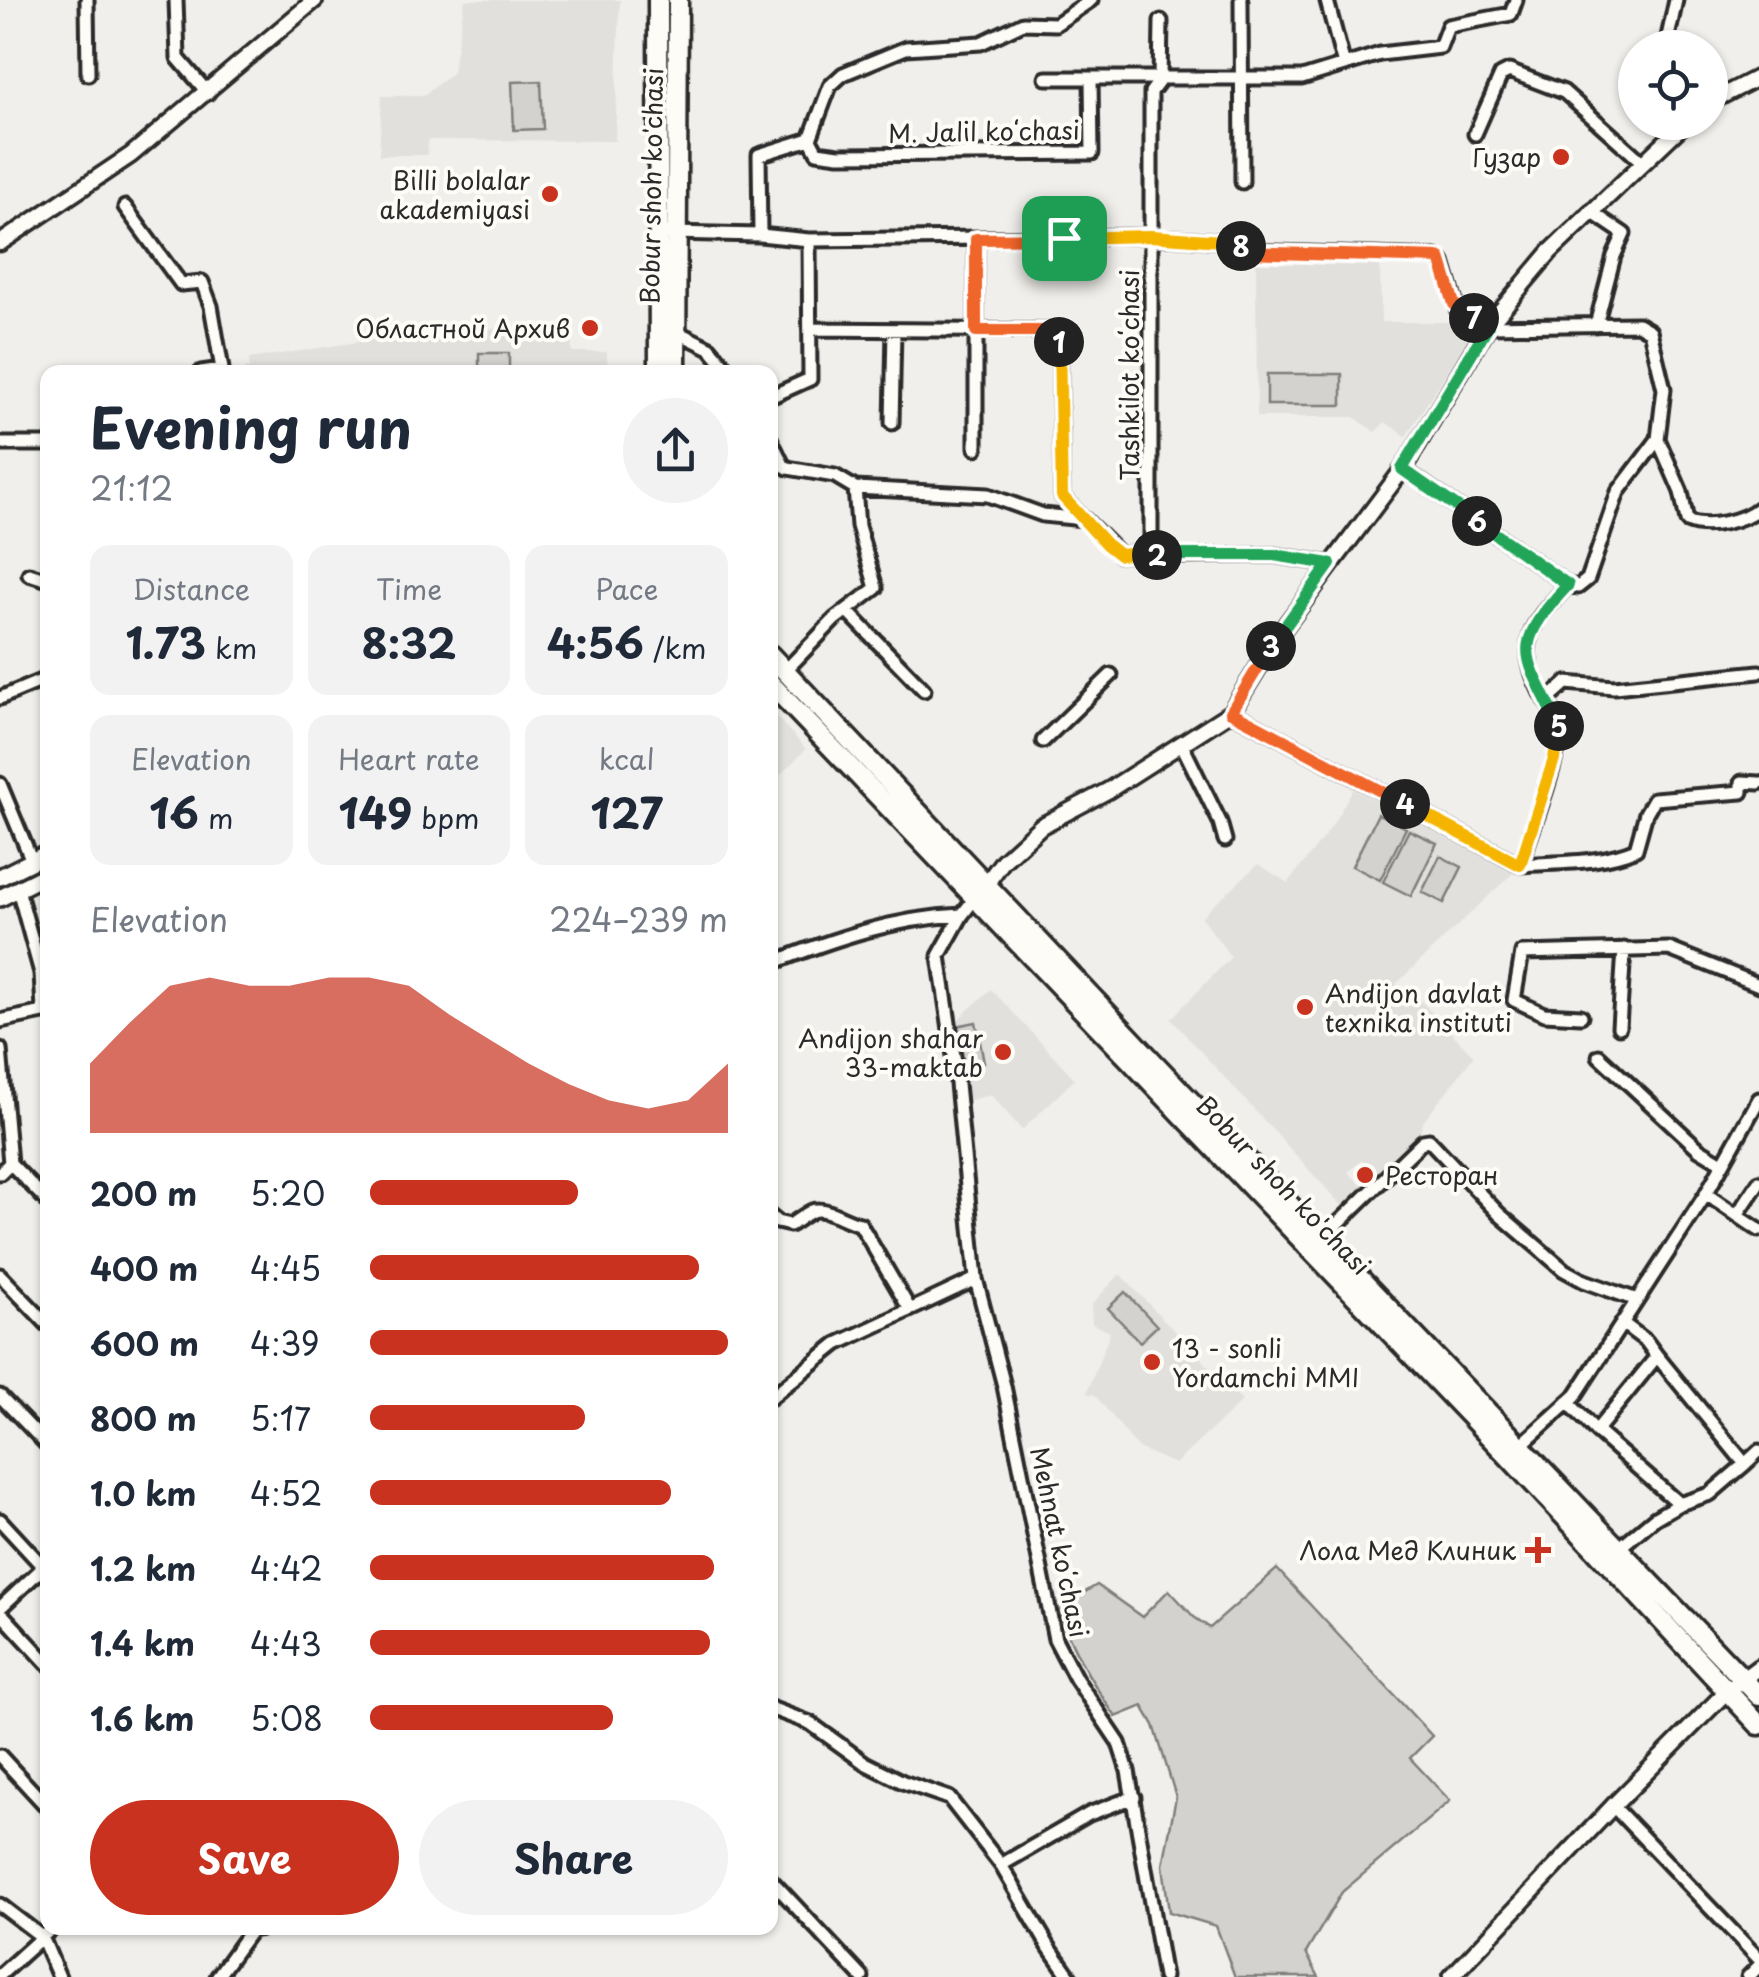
<!DOCTYPE html>
<html lang="en">
<head>
<meta charset="utf-8">
<style>
	body { margin:0; font-family:"Playpen Sans",sans-serif; background:#f2f2f3; color:#1f2937; height:100vh; display:flex; flex-direction:column; font-size:38px; white-space:nowrap }
	* { box-sizing:border-box; margin:0 }
	p { font-size:32px; color:#747a83 }
	.icon { flex:none; width:55px; height:55px; fill:none; stroke:currentColor; stroke-width:2; stroke-linecap:round; stroke-linejoin:round }
	.map { position:relative; flex:1; overflow:hidden }
	.side { position:absolute; left:40px; top:365px; width:738px; height:1570px; display:flex; flex-direction:column; background:#fff; border-radius:20px; box-shadow:0 2px 8px #0004 }
	.side>* { flex:none }
	.fabs { position:absolute; left:1618px; top:30px; display:grid; gap:20px }
	.fabs a { display:grid; place-items:center; width:110px; height:110px; border-radius:50%; background:#fff; box-shadow:0 2px 8px #0004; font-size:50px }
	.pin { position:absolute; display:grid; place-items:center; width:85px; height:85px; color:#fff; margin:-42px; border-radius:20px; box-shadow:0 5px 15px #0006 }
	.km { position:absolute; width:50px; height:50px; margin:-25px; border-radius:50%; background:#222; color:#fff; font-size:28px; line-height:50px; text-align:center }
	.round { display:grid; place-items:center; flex:none; width:105px; height:105px; border-radius:52px; background:#f2f2f3 }
	.headline { display:flex; align-items:center; justify-content:space-between; height:170px; padding:0 50px }
	h1 { font-size:55px; font-weight:700; line-height:75px }
	.stats { display:grid; grid-template-columns:repeat(3,1fr); gap:15px; height:170px; padding:10px 50px }
	.stats div { display:grid; align-content:center; border-radius:20px; background:#f2f2f3; text-align:center }
	.stats b { font-size:42px; font-weight:700 }
	.stats small { font-size:28px; font-weight:400 }
	.stats p { font-size:28px }
	.chart { height:280px; padding:20px 50px }
	.chart p { display:flex; justify-content:space-between }
	.chart svg { width:100%; height:180px; margin-top:10px; fill:#c8321e; opacity:.7 }
	.action { display:flex; gap:20px; margin-top:auto; padding:20px 50px }
	.action a { flex:1; height:115px; border-radius:60px; background:#c8321e; color:#fff; font-size:40px; font-weight:700; line-height:115px; text-align:center }
	.action a+a { background:#f2f2f3; color:#1f2937 }
	ul { padding:0 50px; list-style:none; font-size:32px }
	li { display:grid; grid-template-columns:160px 120px 1fr; align-items:center; height:75px }
	li i { height:25px; border-radius:12px; background:#c8321e }
	.map>svg:first-child { display:block }
	.built { fill:#e1e0dc }
	.green { fill:#d3d2cf; stroke:#7f7e7d; stroke-width:2.5 }
	.lines { fill:none; stroke-linecap:round; stroke-linejoin:round }
	.minor-casing { stroke:#2b2b2b; stroke-width:19 }
	.tertiary-casing { stroke:#2b2b2b; stroke-width:21 }
	.secondary-casing { stroke:#2b2b2b; stroke-width:22 }
	.primary-casing { stroke:#2b2b2b; stroke-width:25 }
	.minor { stroke:#fdfcf7; stroke-width:11 }
	.tertiary { stroke:#fdfcf7; stroke-width:14 }
	.secondary { stroke:#fdfcf7; stroke-width:15 }
	.primary { stroke:#fdfcf7; stroke-width:18 }
	.split-1-casing { stroke:#fff; stroke-width:20 }
	.split-2-casing { stroke:#fff; stroke-width:20 }
	.split-3-casing { stroke:#fff; stroke-width:20 }
	.split-4-casing { stroke:#fff; stroke-width:20 }
	.split-5-casing { stroke:#fff; stroke-width:20 }
	.split-6-casing { stroke:#fff; stroke-width:20 }
	.split-7-casing { stroke:#fff; stroke-width:20 }
	.split-8-casing { stroke:#fff; stroke-width:20 }
	.split-9-casing { stroke:#fff; stroke-width:20 }
	.split-1 { stroke:#f0652b; stroke-width:12 }
	.split-2 { stroke:#f5b400; stroke-width:12 }
	.split-3 { stroke:#22a559; stroke-width:12 }
	.split-4 { stroke:#f0652b; stroke-width:12 }
	.split-5 { stroke:#f5b400; stroke-width:12 }
	.split-6 { stroke:#22a559; stroke-width:12 }
	.split-7 { stroke:#22a559; stroke-width:12 }
	.split-8 { stroke:#f0652b; stroke-width:12 }
	.split-9 { stroke:#f5b400; stroke-width:12 }
	.poi-dot { fill:#c8321e; stroke:#fdfcf7; stroke-width:4 }
	.labels { text-anchor:middle; dominant-baseline:central; stroke-width:8; stroke-linejoin:round; paint-order:stroke }
	.street-label { font-size:25px; fill:#2b2b2b; stroke:#fdfcf7 }
	.poi-label { font-size:25px; fill:#2b2b2b; stroke:#fdfcf7; text-anchor:end }
</style>
</head>
<body>
<div class="map">
<svg width="1759" height="1977" viewBox="0 0 1759 1977">
	<rect width="100%" height="100%" fill="#f0efeb"/>
	<filter id="ink" filterUnits="userSpaceOnUse"><feTurbulence type="fractalNoise" baseFrequency=".01" numOctaves="2"/><feDisplacementMap in="SourceGraphic" scale="20" xChannelSelector="R" yChannelSelector="G"/><feConvolveMatrix kernelMatrix="1 2 1 2 8 2 1 2 1" color-interpolation-filters="sRGB"/></filter>
	<g filter="url(#ink)">
		<!-- built -->
		<path class="built" d="M465,0H620L615,141L428,140L427,155H379L382,96L424,95L452,73Z
			M1256,260L1380,263L1381,322H1466L1467,341L1406,436L1385,422L1375,432L1354,417H1257Z
			M571,328L572,352H607L608,372H245V369L249,368V359L396,336L399,329Z
			M770,710L806,749L770,785Z
			M1353,789L1514,872L1396,984L1406,996L1411,991L1474,1056L1423,1122L1418,1139L1379,1178L1362,1160L1348,1172L1366,1190L1346,1210L1171,1019L1231,957L1201,917L1258,864L1288,883L1330,829Z
			M991,989L1075,1079L1022,1130L991,1095L965,1101L953,1024Z
			M1120,1274L1242,1401L1175,1464L1138,1448L1095,1395L1087,1393L1110,1332L1092,1324L1091,1305Z"/>
		<!-- green -->
		<path class="green" d="M541,81L543,129L514,130L512,82Z
			M479,353H509V372H479Z
			M1267,374H1342V405H1267Z
			M1378,814L1406,828L1380,880L1352,866Z
			M1409,830L1437,843L1411,896L1383,882Z
			M1440,856L1462,867L1444,903L1422,892Z
			M976,1022L984,1062L963,1066L956,1026Z
			M1125,1292L1157,1326L1140,1342L1108,1308Z
			M1277,1569L1432,1736L1410,1758L1450,1801L1342,1892L1306,1953L1319,1977H1235L1216,1926L1169,1912L1163,1865L1176,1797L1154,1725L1143,1706L1116,1717C1091,1682 1071,1648 1058,1608L1097,1585L1142,1617L1169,1590L1194,1617L1210,1628Z"/>
		<g class="lines">
			<defs>
				<path id="minor" d="M87,0L88,74
					M176,0L178,58L208,93
					M1241,0L1242,182
					M1327,1L1344,65
					M1675,48L1668,37L1676,0
					M1046,78H1302L1380,54L1440,47L1448,26L1511,14L1516,0
					M1475,134L1501,75L1509,71L1564,92L1641,161
					M810,139L817,152L839,155L1092,153L1091,79
					M125,207L181,284L202,282L211,306L222,369L201,372
					M1590,211L1624,234L1614,256L1596,325
					M670,233L760,235L809,240L1151,236L1236,242L1246,251L1436,257L1443,262L1457,309L1488,326L1638,324L1650,331L1664,389L1658,439L1618,492L1588,579L1578,587L1568,585C1533,623 1515,639 1540,691C1546,701 1556,714 1559,724C1564,747 1529,838 1520,865
					M760,235L759,155L810,139L830,86L843,74L906,48L981,43L1023,23L1056,24L1091,0
					M810,329L1059,331L1062,496L1083,519
					M675,331L710,348L730,372
					M770,397L810,379L809,240
					M892,423L894,330
					M770,438L783,465L788,468L835,476L855,488L988,495L1043,515L1084,519L1120,555L1151,552L1163,556L1274,555L1330,564
					M1658,439L1681,492L1687,521C1707,530 1743,521 1759,508
					M0,444H48
					M976,448V239
					M1403,469L1568,585
					M1151,552V92L1160,80L1161,21
					M29,574L48,580
					M847,611L924,690
					M785,671L835,619L876,588L858,526L855,488
					M0,698L48,678
					M1546,701L1566,683L1614,687L1759,672
					M1231,712L1520,865
					M1043,741L1111,675
					M1182,745L1220,822L1225,840
					M0,784L32,861
					M1520,865C1557,862 1602,864 1636,849L1646,813L1654,799L1742,792V782L1759,783
					M18,889L41,973L43,1010
					M770,964C833,939 894,918 962,915
					M1581,1016L1544,1014L1514,1000L1522,953L1669,949L1759,985
					M0,1021L48,1011
					M1619,1027L1624,949
					M0,1049L10,1163
					M1599,1056L1699,1149L1722,1163
					M0,1173L10,1163L48,1202
					M1706,1194L1759,1230
					M1737,1215L1759,1182
					M770,1216L777,1222L790,1225C797,1221 804,1215 812,1211C825,1206 845,1221 860,1224L909,1308
					M1323,1238L1423,1141L1429,1140L1499,1214L1564,1270L1584,1281L1637,1300
					M0,1275L48,1325
					M976,1279L1004,1386L1055,1639L1076,1679L1119,1743L1128,1771L1164,1977
					M1622,1323L1646,1341L1657,1356
					M0,1396L48,1446
					M770,1398L837,1344L976,1279L955,1063L939,956L962,915L976,897
					M1568,1402L1596,1431L1657,1356L1745,1464L1759,1451
					M1596,1431L1679,1504
					M1520,1446L1575,1396L1706,1194L1759,1099
					M0,1520L48,1572
					M1619,1548L1655,1518L1679,1504L1710,1494L1745,1464
					M0,1608L48,1563
					M0,1612L48,1664
					M770,1708L810,1723L865,1763L903,1782L949,1798L1001,1865L1049,1947L1070,1977
					M0,1756L48,1808
					M1613,1806L1759,1959
					M1001,1865L1089,1814L1134,1797
					M770,1879L862,1977
					M0,1905L42,1937L59,1977
					M0,1975L52,1928
					M217,1977L251,1930L263,1928
					M1748,1977L1759,1966"/>
				<path id="tertiary" d="M1710,102L1759,77
					M0,243L131,155L315,0
					M981,891L1003,861L1041,826L1109,790L1231,712L1277,637L1403,469L1488,326L1550,252L1686,122
					M1451,1977L1613,1806L1727,1691L1759,1667"/>
				<path id="secondary" d="M0,877L48,853
					M0,898L48,874"/>
				<path id="primary" d="M658,0L659,372
					M676,372L678,0
					M770,655L1155,1064L1759,1696
					M770,683L1510,1458L1759,1725"/>
			</defs>
			<!-- minor casing -->
			<use href="#minor" class="minor-casing"/>
			<!-- tertiary casing -->
			<use href="#tertiary" class="tertiary-casing"/>
			<!-- secondary casing -->
			<use href="#secondary" class="secondary-casing"/>
			<!-- primary casing -->
			<use href="#primary" class="primary-casing"/>
			<!-- minor -->
			<use href="#minor" class="minor"/>
			<!-- tertiary -->
			<use href="#tertiary" class="tertiary"/>
			<!-- secondary -->
			<use href="#secondary" class="secondary"/>
			<!-- primary -->
			<use href="#primary" class="primary"/>
		</g>
	</g>
	<g class="lines" filter="url(#ink)">
		<defs>
			<path id="split-1" d="M1059,342V331H976V239L1064,238"/>
			<path id="split-2" d="M1059,342L1062,496L1106,544L1120,555L1152,552L1157,555"/>
			<path id="split-3" d="M1157,555H1274L1330,564L1271,646"/>
			<path id="split-4" d="M1271,646L1231,712L1405,804"/>
			<path id="split-5" d="M1405,804L1520,865L1554,759L1559,726"/>
			<path id="split-6" d="M1477,521L1568,585C1507,650 1526,654 1559,726"/>
			<path id="split-7" d="M1474,318L1488,326L1402,469L1477,521"/>
			<path id="split-8" d="M1241,246L1246,252L1440,258L1454,304L1474,318"/>
			<path id="split-9" d="M1064,238L1151,236L1236,242L1241,246"/>
		</defs>
		<!-- split-1 casing -->
		<use href="#split-1" class="split-1-casing"/>
		<!-- split-2 casing -->
		<use href="#split-2" class="split-2-casing"/>
		<!-- split-3 casing -->
		<use href="#split-3" class="split-3-casing"/>
		<!-- split-4 casing -->
		<use href="#split-4" class="split-4-casing"/>
		<!-- split-5 casing -->
		<use href="#split-5" class="split-5-casing"/>
		<!-- split-6 casing -->
		<use href="#split-6" class="split-6-casing"/>
		<!-- split-7 casing -->
		<use href="#split-7" class="split-7-casing"/>
		<!-- split-8 casing -->
		<use href="#split-8" class="split-8-casing"/>
		<!-- split-9 casing -->
		<use href="#split-9" class="split-9-casing"/>
		<!-- split-1 -->
		<use href="#split-1" class="split-1"/>
		<!-- split-2 -->
		<use href="#split-2" class="split-2"/>
		<!-- split-3 -->
		<use href="#split-3" class="split-3"/>
		<!-- split-4 -->
		<use href="#split-4" class="split-4"/>
		<!-- split-5 -->
		<use href="#split-5" class="split-5"/>
		<!-- split-6 -->
		<use href="#split-6" class="split-6"/>
		<!-- split-7 -->
		<use href="#split-7" class="split-7"/>
		<!-- split-8 -->
		<use href="#split-8" class="split-8"/>
		<!-- split-9 -->
		<use href="#split-9" class="split-9"/>
	</g>
	<!-- markers -->
	<g class="poi-dot">
		<circle cx="1561" cy="157" r="10"/>
		<circle cx="550" cy="194" r="10"/>
		<circle cx="590" cy="328" r="10"/>
		<circle cx="1305" cy="1007" r="10"/>
		<circle cx="1003" cy="1052" r="10"/>
		<circle cx="1365" cy="1175" r="10"/>
		<circle cx="1152" cy="1362" r="10"/>
		<path d="M1533 1535h10v10h10v10h-10v10h-10v-10h-10v-10h10z"/>
	</g>
	<g class="labels">
		<!-- street labels -->
		<g class="street-label">
			<text transform="translate(984 131) rotate(-1)">M. Jalil koʻchasi</text>
			<text transform="translate(651 186) rotate(-89)">Bobur shoh ko'chasi</text>
			<text transform="translate(1129 375) rotate(-90)">Tashkilot koʻchasi</text>
			<text transform="translate(1284 1185) rotate(46)">Bobur shoh ko'chasi</text>
			<text transform="translate(1060 1542) rotate(78)">Mehnat koʻchasi</text>
		</g>
		<!-- poi labels -->
		<g class="poi-label">
			<text x="1541" y="157">Гузар</text>
			<text x="530" y="180">Billi bolalar<tspan x="530" dy="29">akademiyasi</tspan></text>
			<text x="570" y="328">Областной Архив</text>
			<text x="1325" y="993" text-anchor="start">Andijon davlat<tspan x="1325" dy="29">texnika instituti</tspan></text>
			<text x="983" y="1038">Andijon shahar<tspan x="983" dy="29">33-maktab</tspan></text>
			<text x="1385" y="1175" text-anchor="start">Ресторан</text>
			<text x="1172" y="1348" text-anchor="start">13 - sonli<tspan x="1172" dy="29">Yordamchi MMI</tspan></text>
			<text x="1516" y="1550">Лола Мед Клиник</text>
		</g>
	</g>
</svg>
<div class="fabs">
<a><svg class="icon" aria-label="locate" viewBox="0 0 24 24"><circle cx="12" cy="12" r="6"/><path d="M12 2v4M12 18v4M2 12h4M18 12h4"/></svg></a>
</div>
<div class="pin" style="left:1064px;top:238px;background:#1e9e55"><svg class="icon" aria-label="arrive" viewBox="0 0 24 24"><path d="M6 21V4h12l-3 4 3 4H6"/></svg></div>
<b class="km" style="left:1059px;top:342px">1</b>
<b class="km" style="left:1157px;top:555px">2</b>
<b class="km" style="left:1271px;top:646px">3</b>
<b class="km" style="left:1405px;top:804px">4</b>
<b class="km" style="left:1559px;top:726px">5</b>
<b class="km" style="left:1477px;top:521px">6</b>
<b class="km" style="left:1474px;top:318px">7</b>
<b class="km" style="left:1241px;top:246px">8</b>
<section class="side">
<div class="headline"><div><h1>Evening run</h1><p>21:12</p></div><a class="round"><svg class="icon" aria-label="share" viewBox="0 0 24 24"><path d="M12 15V3M7 8l5-5 5 5M5 13v7h14v-7"/></svg></a></div>
<div class="stats">
<div><p>Distance</p><b>1.73<small> km</small></b></div>
<div><p>Time</p><b>8:32</b></div>
<div><p>Pace</p><b>4:56<small> /km</small></b></div>
</div>
<div class="stats">
<div><p>Elevation</p><b>16<small> m</small></b></div>
<div><p>Heart rate</p><b>149<small> bpm</small></b></div>
<div><p>kcal</p><b>127</b></div>
</div>
<div class="chart"><p><span>Elevation</span>224–239 m</p>
<svg viewBox="0 0 160 44" preserveAspectRatio="none"><path d="M0 44V27L10 17L20 8L30 6L40 8L50 8L60 6L70 6L80 8L90 15L100 21L110 27L120 32L130 36L140 38L150 36L160 27V44z"/></svg>
</div>
<ul>
<li><b>200 m</b>5:20<i style="width:58%"></i></li>
<li><b>400 m</b>4:45<i style="width:92%"></i></li>
<li><b>600 m</b>4:39<i style="width:100%"></i></li>
<li><b>800 m</b>5:17<i style="width:60%"></i></li>
<li><b>1.0 km</b>4:52<i style="width:84%"></i></li>
<li><b>1.2 km</b>4:42<i style="width:96%"></i></li>
<li><b>1.4 km</b>4:43<i style="width:95%"></i></li>
<li><b>1.6 km</b>5:08<i style="width:68%"></i></li>
</ul>
<div class="action"><a>Save</a><a>Share</a></div>
</section>
</div>
</body>
</html>
